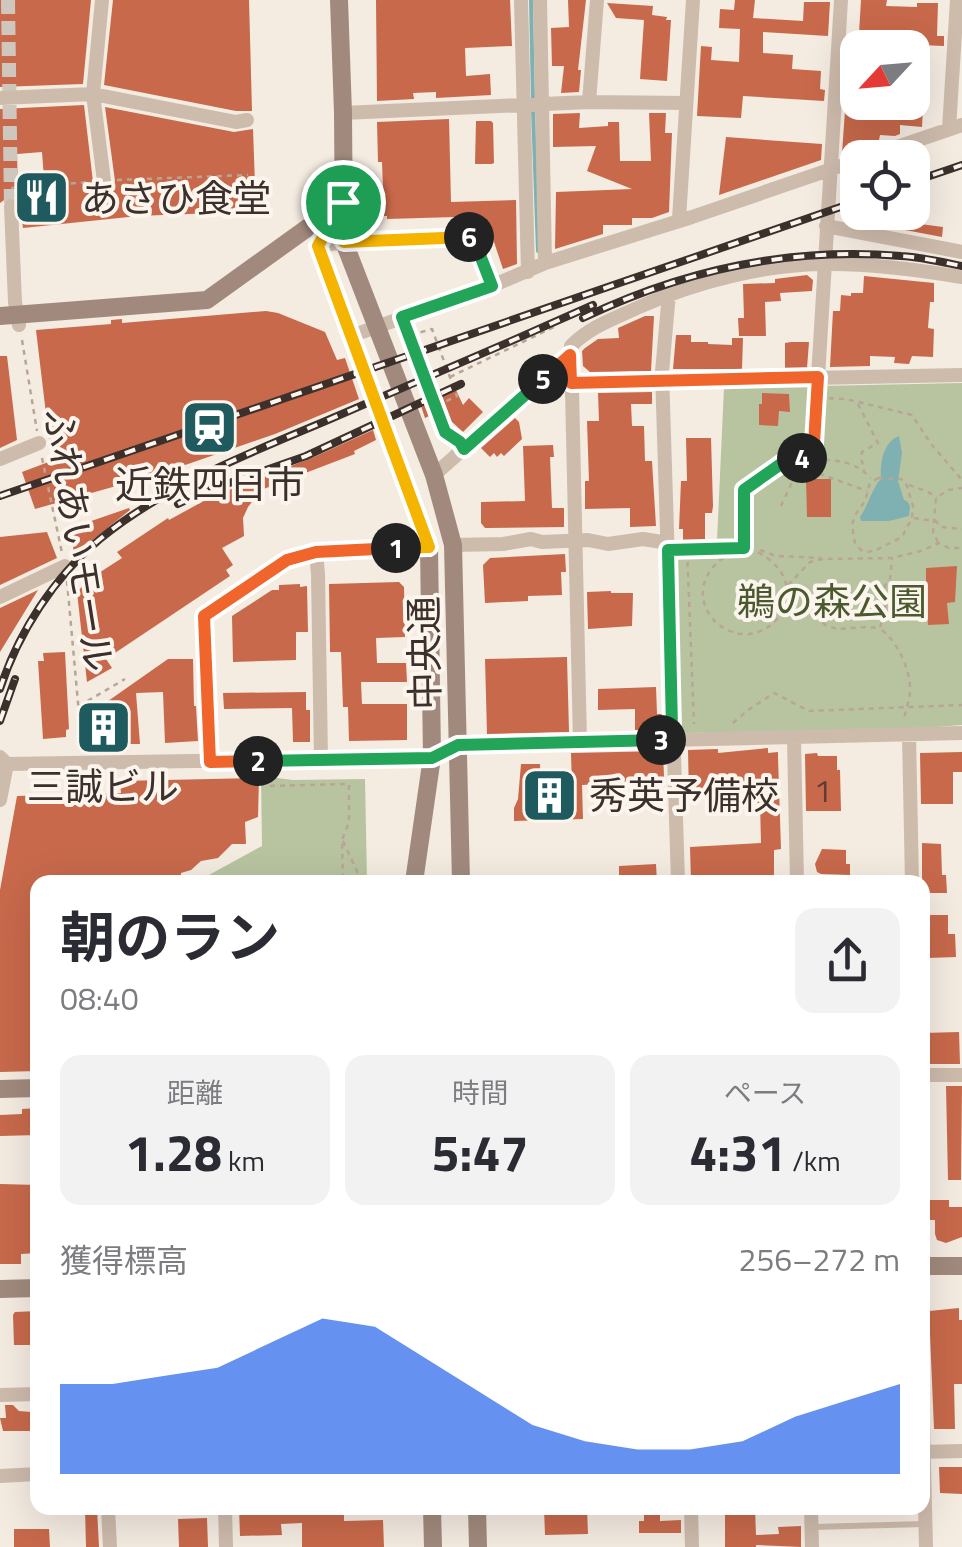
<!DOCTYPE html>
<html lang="ja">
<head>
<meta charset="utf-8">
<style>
	body { margin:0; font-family:"Titillium Web","Noto Sans JP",sans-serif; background:#f2f2f3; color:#2b2b33; height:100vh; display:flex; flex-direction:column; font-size:38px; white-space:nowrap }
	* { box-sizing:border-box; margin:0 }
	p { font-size:32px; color:#7c7c81 }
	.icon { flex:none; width:55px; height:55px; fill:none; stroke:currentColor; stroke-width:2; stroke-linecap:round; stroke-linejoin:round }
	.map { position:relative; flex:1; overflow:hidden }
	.panel { position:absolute; left:30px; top:875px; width:900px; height:640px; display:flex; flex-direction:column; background:#fff; border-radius:20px; box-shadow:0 10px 40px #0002 }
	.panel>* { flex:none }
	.needle { width:65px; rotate:244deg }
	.buttons { position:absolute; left:840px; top:30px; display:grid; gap:20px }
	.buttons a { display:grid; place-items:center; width:90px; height:90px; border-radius:20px; background:#fff; box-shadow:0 10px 40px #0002; font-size:50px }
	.pin { position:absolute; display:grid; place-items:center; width:85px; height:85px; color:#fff; margin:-42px; border:5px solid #fff; border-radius:50%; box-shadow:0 2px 10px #0007 }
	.km { position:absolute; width:50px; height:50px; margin:-25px; border-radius:50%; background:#222; color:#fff; font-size:28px; line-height:50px; text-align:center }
	.round { display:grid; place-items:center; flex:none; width:105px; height:105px; border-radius:20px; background:#f2f2f3 }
	.headline { display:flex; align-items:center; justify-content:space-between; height:170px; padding:0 30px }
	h1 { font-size:55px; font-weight:700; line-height:75px }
	.stats { display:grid; grid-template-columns:repeat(3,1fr); gap:15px; height:170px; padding:10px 30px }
	.stats div { display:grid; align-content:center; border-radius:20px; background:#f2f2f3; text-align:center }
	.stats b { font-size:50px; font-weight:700 }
	.stats small { font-size:28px; font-weight:400 }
	.stats p { font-size:28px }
	.chart { height:280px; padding:20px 30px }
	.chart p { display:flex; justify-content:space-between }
	.chart svg { width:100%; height:180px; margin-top:10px; fill:#2563eb; opacity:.7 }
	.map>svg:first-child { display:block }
	.green { fill:#b8c4a0 }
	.water { fill:#7fb0b2 }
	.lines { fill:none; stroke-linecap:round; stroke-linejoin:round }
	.stream { stroke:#7fb0b2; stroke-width:4 }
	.building { fill:#c8694b; fill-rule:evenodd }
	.street-tunnel { stroke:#cfc6bd; stroke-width:14; stroke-dasharray:14 7; stroke-linecap:butt }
	.path { stroke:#b9a596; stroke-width:2.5; stroke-dasharray:5 5; stroke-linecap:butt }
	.lane { stroke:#cdbbac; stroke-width:6 }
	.street { stroke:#cdbbac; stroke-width:14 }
	.secondary { stroke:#a18a7d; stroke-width:18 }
	.rail-casing { stroke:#3b302b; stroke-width:8 }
	.rail { stroke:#fbf5ee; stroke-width:4; stroke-dasharray:11; stroke-linecap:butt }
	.split-1-casing { stroke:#fff; stroke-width:20 }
	.split-2-casing { stroke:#fff; stroke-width:20 }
	.split-3-casing { stroke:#fff; stroke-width:20 }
	.split-4-casing { stroke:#fff; stroke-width:20 }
	.split-5-casing { stroke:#fff; stroke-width:20 }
	.split-6-casing { stroke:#fff; stroke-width:20 }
	.split-7-casing { stroke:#fff; stroke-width:20 }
	.split-1 { stroke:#f5b400; stroke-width:12 }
	.split-2 { stroke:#f0652b; stroke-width:12 }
	.split-3 { stroke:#22a559; stroke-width:12 }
	.split-4 { stroke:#22a559; stroke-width:12 }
	.split-5 { stroke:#f0652b; stroke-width:12 }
	.split-6 { stroke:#22a559; stroke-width:12 }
	.split-7 { stroke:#f5b400; stroke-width:12 }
	.labels { text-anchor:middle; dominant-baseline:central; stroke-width:8; stroke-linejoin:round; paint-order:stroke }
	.number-label { font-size:32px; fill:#5e3e33 }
	.poi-label { font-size:38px; fill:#3b302b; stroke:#fbf5ee; text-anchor:start }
	.street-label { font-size:38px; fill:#3b302b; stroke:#fbf5ee }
	.park-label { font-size:38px; fill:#4a5a2e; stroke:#fbf5ee }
</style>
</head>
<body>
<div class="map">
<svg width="962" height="1547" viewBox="0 0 962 1547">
	<rect width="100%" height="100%" fill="#f4ebe1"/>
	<!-- green -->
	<path class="green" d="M962,383V725L910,729L682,733L676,728L671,543L717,541L724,388Z
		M261,776L293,780L365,779L367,882H196L262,846Z"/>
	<!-- water -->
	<path class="water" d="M899,436L902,453L898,481L904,500L907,501L910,506L909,516L889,521H861L860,517C868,506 873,486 881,479C880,463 883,442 899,436Z"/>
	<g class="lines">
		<!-- stream -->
		<path class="stream" d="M531,0L533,101
			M533,110L538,251"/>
	</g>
	<!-- building -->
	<path class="building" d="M0,0H91L83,84L0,87Z
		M113,0H249L252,111H236L104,85Z
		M376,0H510L512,46L465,48L466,76L490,74L491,95L436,98V92L413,93L414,99L377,101Z
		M568,0H586L578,70H581L579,92L561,93L564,66H552L551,28L569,27Z
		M735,0H755L753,18L803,21L804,2H830L828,36L763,32V53L793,55L792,69L821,71L820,89L825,90L824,101L743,96L741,118L697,116L701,46L712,47L711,60L739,62L740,29L719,28L720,9L734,10Z
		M861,0H887L886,6L917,7V3H938L937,36H944V46L897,44V48H869L870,34L859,33Z
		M607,3L653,6L652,15L667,17L666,20H671L667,81L640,79L644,20L616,18Z
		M912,81L930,84L928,108H923L922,127L900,125V134L895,136L880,135L879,140H870V144L842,153L847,82H856L858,102H912Z
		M84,105L93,182L101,191L111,189L115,181L105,107L234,132L253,129L256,213L239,214V212L138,216L23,228L19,200L10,196L0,203V109ZM42,152L45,191L18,193L17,154Z
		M580,113L579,128L608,126V122H619L620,161H651L649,113H666L665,133H672L669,212L652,218H632V225H603V234L555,249L556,192L632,189L587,171L596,146L553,147V114Z
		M449,119L451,202L516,200L517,264L503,269L487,221L456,222L455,217L387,219V216H384L382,162H378L377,122Z
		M476,121H491L493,123L494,163L492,164H475Z
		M726,137L822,144L821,160L719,195Z
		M867,212H899L898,221L943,227L942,237L847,219Z
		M807,275L813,280L812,291L780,293L781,301L765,302L766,336H739L738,318H744L743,284L775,283V279Z
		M864,276L934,283V302H930L928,328L934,329L933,357L912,356L909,364L894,363L895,357L870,356V366L830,367L833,311H840L841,295L851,296V293H863Z
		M266,311L278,313L325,332L337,360L345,358L359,399L275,434L162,473L35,509L22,472L59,458L56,439H49L36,330L111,324V320L122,319V323Z
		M645,316H654L651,371L590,372L583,366L582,351L585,348L598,339L619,338L618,328Z
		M676,335H691V342H708V344L732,345V338H743L742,369H673Z
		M791,342H809L807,368H785V343Z
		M0,356H7L17,440L0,448Z
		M456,390L463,405L469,398L483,412L463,432L440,411L425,418L421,406Z
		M652,392V404H631L632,426H644L645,461H652L656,526L630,527V508L585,509V481H589L587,421H599L598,393Z
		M762,393L789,394L790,412L779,411L778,426L759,425V404H762Z
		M515,418L519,422L522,439L504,456L501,453L497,457L494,453L490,457L481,448Z
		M373,430L376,440L354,451L355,454L261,490L248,507L243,518L244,536L222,548L233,565L226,570L230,576L106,659L112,668L87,682L77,592L88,580L122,558L117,552L168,518L169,520L211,497L314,457Z
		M686,438H711L713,506L712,513H705V542H683V529H679L681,481H687Z
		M553,445L554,457H550L552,508H564V527L485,528L481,523V502L525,501L523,446Z
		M806,479H831V517H807Z
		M129,508L130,510L74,555L71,528Z
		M47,532L57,558L0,585V537Z
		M565,554L566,572H561L562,595L528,596V601L485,603L483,565L490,558Z
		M957,566L955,602L947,603L949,624L928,625L927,607L909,609L908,596L926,593V568Z
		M399,582L404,587L405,637L376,638L377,663H406L407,682H361L362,704H407V740L349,741L348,707H343L341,652H330L329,584Z
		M300,584V587L307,586L308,632H296V660L233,662L232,616L272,590H279V585Z
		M38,590L0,652V608Z
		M611,591V593H633L632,626L588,629L587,592Z
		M65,652L69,729L66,730V737L43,739L38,661H44L43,653Z
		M567,657L569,732L487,734L485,659Z
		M168,659H193L194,706H196L198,741L165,743L163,692L136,693L140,744H93L91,713Z
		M656,687L657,714H662L663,730H635V709L598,710V689Z
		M306,692V710H310V742H293L292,708L224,709L223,693Z
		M768,748V753L778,752V757L781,849L774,850V882H691L690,847L761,843L760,803H756V796L689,795L688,750L718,749V753Z
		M663,751L664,777H658V781L582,785L583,819L514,821V808L518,799L521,764H540L541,788L572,787L571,753Z
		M962,752V772H953V804H921L920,753Z
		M817,753L818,756H837V770H840L841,811H806L805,754Z
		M259,778L258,817L245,822L246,844H232L218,858L201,861L191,870L181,873V882H38V1071L0,1072V890L17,796L121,793L120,781Z
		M922,843L941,844L942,875H946L947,893H922Z
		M822,849L846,850V864H850V875L821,874L817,872L815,864Z
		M656,864L657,882H619V866Z
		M922,915H948V934H955L956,957L928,958L927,942H922Z
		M959,1032L960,1064H930L929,1052H922L923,1033Z
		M946,1086H962L961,1180H948Z
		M38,1108V1135L0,1136V1115L22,1114V1109Z
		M0,1184L38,1185V1253L21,1254V1264H0Z
		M926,1200H949V1207H962V1237L946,1243L937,1240L935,1234V1220H927Z
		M959,1308V1320H962V1384H954L955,1429H934L929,1311Z
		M38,1311V1345H14L13,1315L15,1312Z
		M5,1405H13L19,1411L31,1412V1423L38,1431H3L0,1418H6Z
		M939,1467H962V1494L940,1493Z
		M85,1508H97L99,1547H86Z
		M239,1508H344V1521L383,1520L384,1547H302V1523L281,1524L282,1535L240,1536Z
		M544,1508H587L588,1534L545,1535Z
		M644,1508H660V1521L681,1520V1533H639V1521H644Z
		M725,1508H755L756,1535L779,1534L778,1527L801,1526V1547L756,1545V1547H725Z
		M207,1518L208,1547H179L178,1519Z
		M14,1529H49L50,1547H14Z"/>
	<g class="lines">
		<!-- street-tunnel -->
		<path class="street-tunnel" d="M8,0L11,206"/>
		<!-- path -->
		<path class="path" d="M117,180L248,175
			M11,188L89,182
			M407,331L445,432L452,438
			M411,335L432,329L457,396L436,406
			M22,340L37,431
			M450,377L558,325
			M817,394L813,459L798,458L785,461L867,491
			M819,398L846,399L912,415L931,444L962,480
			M858,404L878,443L862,452L861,457L864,471
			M42,458L62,553
			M815,459C840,461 852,460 871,478
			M878,478L901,479L906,483L913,506L912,518L902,537L876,550L867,552L861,550L855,543L852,525L855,515L865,501L870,483Z
			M909,485L926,491L937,497
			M781,506L799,467
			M914,518L934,521
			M935,520L941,527L962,529
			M938,542L933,533L936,498L948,490L962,488
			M744,547V490L785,461
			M741,548C732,553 721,558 715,565C676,607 740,661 777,619C785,610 788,602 787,591C786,571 770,558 754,550
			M687,549H752
			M680,550L687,549L694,724
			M760,550L776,556L821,558
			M67,581L82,747
			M788,585L810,562L822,559L892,558L921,551L939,543L949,548H962
			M788,607L814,612L825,625L837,629L867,627L880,628L885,611V585L890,579L892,559
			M882,630C899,644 911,671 910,693C909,701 906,710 904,718
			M79,706L125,679
			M733,723L748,710L774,693L809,711L962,705
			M270,786L349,784V822L342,840L343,882
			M343,841L362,882"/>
		<!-- lane -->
		<path class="lane" d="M813,1527L925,1524"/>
		<!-- street -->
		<path class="street" d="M102,0L93,94L104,181
			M521,0L528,272
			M540,0L545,263
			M0,98L93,94L236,122L247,120
			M589,102L597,0
			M343,113L589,102L686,103
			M949,129L957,0
			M865,158L962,125
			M11,206L15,302L19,325
			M679,219L693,0
			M826,226L962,252
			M318,246L344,242L473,237L492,286
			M669,293L662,372L678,882
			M351,336L492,286L545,263L692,217L858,160
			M818,377L841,0
			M571,383L962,375
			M0,459L39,443
			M434,475L570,355
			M453,545L503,544L531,539L542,542L588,540L608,544L643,539L668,543
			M316,552L318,574L321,760
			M0,597L65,566
			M909,735L912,882
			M794,738L797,882
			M580,742L571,346C590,327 613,319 637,308C694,282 768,263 832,264C875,264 919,270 962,277
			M0,757L7,764L432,757L458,745L962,733
			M210,763L204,616L287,561L316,552L429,547
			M0,800L7,764
			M922,1075H962
			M922,1383L926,1547
			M0,1395L38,1394
			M922,1452L962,1451
			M0,1476L38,1474
			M108,1508L110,1547
			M225,1508L226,1547
			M691,1508L692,1547
			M811,1508L812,1547"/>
		<!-- secondary -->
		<path class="secondary" d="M339,0L343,113L344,242L434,475L453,545L461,882
			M343,202L318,246L429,547L432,757L414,882
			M0,316L207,300L335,208
			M0,1089L38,1088
			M922,1266H962
			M0,1289L38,1288
			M432,1508L433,1547
			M477,1508L478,1547"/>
		<defs>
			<path id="rail" d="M912,182L962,165
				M583,318C683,270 791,247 901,256C921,257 942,262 962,266
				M0,496L858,201
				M178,504L201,493L306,456L461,384
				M0,689C18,633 54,577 100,539C166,485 250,453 328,420C417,382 505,344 593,305
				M0,721L15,679"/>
		</defs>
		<!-- rail casing -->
		<use href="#rail" class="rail-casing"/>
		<!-- rail -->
		<use href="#rail" class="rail"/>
	</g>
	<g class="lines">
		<defs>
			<path id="split-1" d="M343,202L318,246L429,547L396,548"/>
			<path id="split-2" d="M258,761L210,762L204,616L287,560L316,552L396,548"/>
			<path id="split-3" d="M258,761L432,758L458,745L661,740"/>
			<path id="split-4" d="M661,740H674L672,729L668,550L744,548V490L785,461L802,458"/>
			<path id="split-5" d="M543,379L570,355L571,383L818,377L813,460L802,458"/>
			<path id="split-6" d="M469,237H473L492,286L402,317L445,432L460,442L464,449L543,379"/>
			<path id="split-7" d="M343,202L344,242L469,237"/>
		</defs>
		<!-- split-1 casing -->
		<use href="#split-1" class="split-1-casing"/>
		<!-- split-2 casing -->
		<use href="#split-2" class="split-2-casing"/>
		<!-- split-3 casing -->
		<use href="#split-3" class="split-3-casing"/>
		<!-- split-4 casing -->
		<use href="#split-4" class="split-4-casing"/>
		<!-- split-5 casing -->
		<use href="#split-5" class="split-5-casing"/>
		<!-- split-6 casing -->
		<use href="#split-6" class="split-6-casing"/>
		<!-- split-7 casing -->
		<use href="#split-7" class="split-7-casing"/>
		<!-- split-1 -->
		<use href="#split-1" class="split-1"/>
		<!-- split-2 -->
		<use href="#split-2" class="split-2"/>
		<!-- split-3 -->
		<use href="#split-3" class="split-3"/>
		<!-- split-4 -->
		<use href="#split-4" class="split-4"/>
		<!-- split-5 -->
		<use href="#split-5" class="split-5"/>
		<!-- split-6 -->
		<use href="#split-6" class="split-6"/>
		<!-- split-7 -->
		<use href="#split-7" class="split-7"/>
	</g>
	<!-- icons -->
	<defs>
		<symbol id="restaurant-square" viewBox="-11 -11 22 22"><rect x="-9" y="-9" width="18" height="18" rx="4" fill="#1f5a5e" stroke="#fbf5ee"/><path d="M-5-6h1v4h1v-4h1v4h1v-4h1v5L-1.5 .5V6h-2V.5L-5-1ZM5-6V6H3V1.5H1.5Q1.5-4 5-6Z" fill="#fff"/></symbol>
		<symbol id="station-square" viewBox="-11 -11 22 22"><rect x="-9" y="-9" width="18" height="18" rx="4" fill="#1f5a5e" stroke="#fbf5ee"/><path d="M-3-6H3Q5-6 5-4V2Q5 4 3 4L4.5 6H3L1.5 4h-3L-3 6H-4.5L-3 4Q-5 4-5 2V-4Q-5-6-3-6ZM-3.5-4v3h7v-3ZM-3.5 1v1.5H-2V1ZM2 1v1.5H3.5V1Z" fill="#fff"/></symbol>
		<symbol id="building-square" viewBox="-11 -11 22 22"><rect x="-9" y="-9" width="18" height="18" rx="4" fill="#1f5a5e" stroke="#fbf5ee"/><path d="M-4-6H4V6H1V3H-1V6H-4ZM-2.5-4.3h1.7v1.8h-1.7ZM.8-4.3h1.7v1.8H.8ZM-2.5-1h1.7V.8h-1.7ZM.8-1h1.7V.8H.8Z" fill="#fff"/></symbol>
	</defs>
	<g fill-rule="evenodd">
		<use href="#restaurant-square" x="10" y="166" width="63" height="63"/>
		<use href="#station-square" x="178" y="396" width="63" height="63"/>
		<use href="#building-square" x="72" y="696" width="63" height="63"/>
		<use href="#building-square" x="518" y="764" width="63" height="63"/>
	</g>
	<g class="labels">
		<!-- number labels -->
		<g class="number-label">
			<text x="823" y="790">1</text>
		</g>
		<!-- poi labels -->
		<g class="poi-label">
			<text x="81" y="198">あさひ食堂</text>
			<text x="210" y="484" text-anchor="middle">近鉄四日市</text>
			<text x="103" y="786" text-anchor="middle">三誠ビル</text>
			<text x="589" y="795">秀英予備校</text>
		</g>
		<!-- street labels -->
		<g class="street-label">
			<text transform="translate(79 540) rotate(81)">ふれあいモール</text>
			<text transform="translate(424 653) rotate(-91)">中央通</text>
		</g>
		<!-- park labels -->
		<g class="park-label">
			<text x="832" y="601">鵜の森公園</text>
		</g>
	</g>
</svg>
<div class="buttons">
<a><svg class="needle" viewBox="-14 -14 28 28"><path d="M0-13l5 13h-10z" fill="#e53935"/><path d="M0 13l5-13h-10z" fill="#7c7c81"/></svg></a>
<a><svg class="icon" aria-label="locate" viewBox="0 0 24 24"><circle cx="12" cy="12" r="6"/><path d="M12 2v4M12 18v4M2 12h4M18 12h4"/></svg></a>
</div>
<div class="pin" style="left:343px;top:202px;background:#1e9e55"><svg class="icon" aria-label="arrive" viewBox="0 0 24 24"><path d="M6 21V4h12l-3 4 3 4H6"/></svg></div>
<b class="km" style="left:396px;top:548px">1</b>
<b class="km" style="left:258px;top:761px">2</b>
<b class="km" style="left:661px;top:740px">3</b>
<b class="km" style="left:802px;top:458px">4</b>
<b class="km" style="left:543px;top:379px">5</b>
<b class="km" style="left:469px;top:237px">6</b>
<section class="panel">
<div class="headline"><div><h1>朝のラン</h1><p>08:40</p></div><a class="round"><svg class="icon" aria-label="share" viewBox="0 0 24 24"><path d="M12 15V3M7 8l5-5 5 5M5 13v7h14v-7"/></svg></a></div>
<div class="stats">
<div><p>距離</p><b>1.28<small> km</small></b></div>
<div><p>時間</p><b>5:47</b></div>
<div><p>ペース</p><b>4:31<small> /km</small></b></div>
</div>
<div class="chart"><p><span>獲得標高</span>256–272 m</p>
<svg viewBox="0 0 160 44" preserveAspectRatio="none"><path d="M0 44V22L10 22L20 20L30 18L40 12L50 6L60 8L70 16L80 24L90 32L100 36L110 38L120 38L130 36L140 30L150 26L160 22V44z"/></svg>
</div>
</section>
</div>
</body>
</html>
